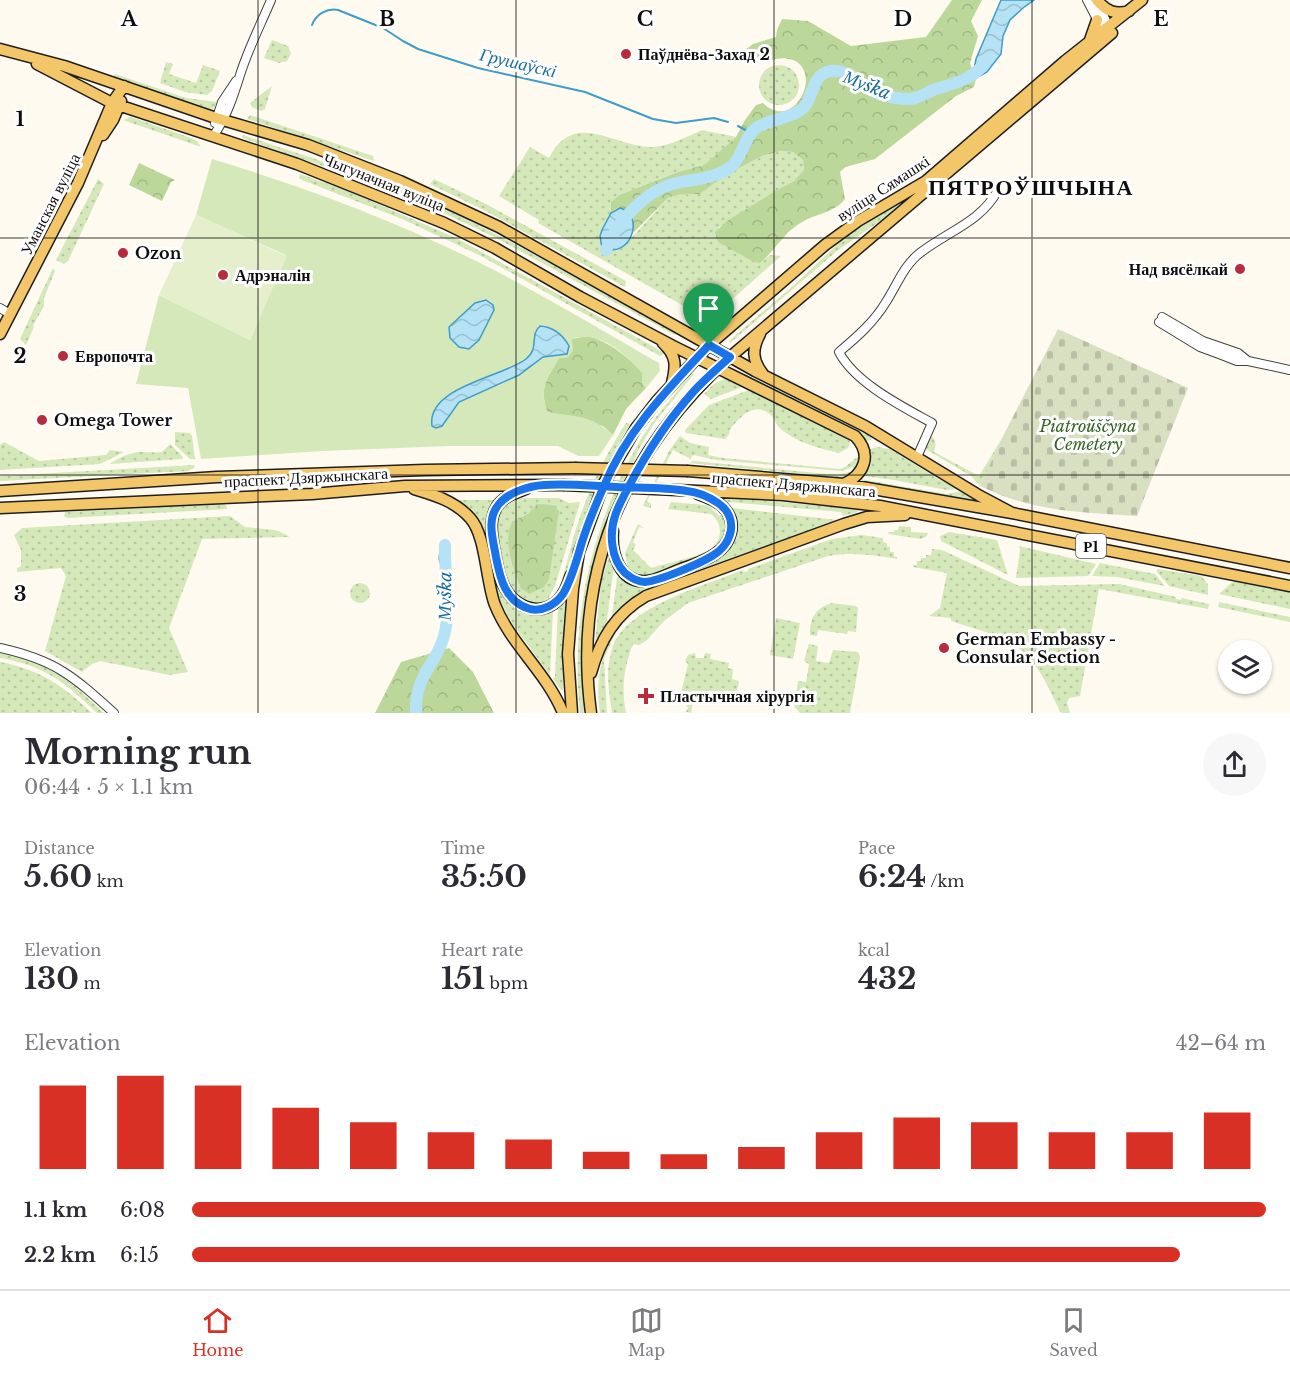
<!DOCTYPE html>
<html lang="en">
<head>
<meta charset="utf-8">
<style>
	body { margin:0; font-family:"Libre Baskerville",serif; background:#f7f7f7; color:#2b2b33; height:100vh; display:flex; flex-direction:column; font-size:22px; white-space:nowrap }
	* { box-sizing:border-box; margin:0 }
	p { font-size:20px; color:#7c7c81 }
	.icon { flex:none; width:33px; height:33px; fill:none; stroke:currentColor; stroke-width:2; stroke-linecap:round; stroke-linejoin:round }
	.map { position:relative; height:713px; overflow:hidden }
	.side { display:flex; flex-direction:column; background:#fff; flex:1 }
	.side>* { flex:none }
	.controls { position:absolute; left:1218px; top:640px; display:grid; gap:12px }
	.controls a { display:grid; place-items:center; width:54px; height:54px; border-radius:50%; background:#fff; box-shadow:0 2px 4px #0004; font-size:30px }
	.pin { position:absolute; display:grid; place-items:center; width:51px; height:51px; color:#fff; margin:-62px -26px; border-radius:50% 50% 50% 0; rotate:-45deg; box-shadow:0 0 6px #0007 }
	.pin .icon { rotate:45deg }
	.round { display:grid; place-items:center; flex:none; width:63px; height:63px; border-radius:32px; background:#f7f7f7 }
	.overview { display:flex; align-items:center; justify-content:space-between; height:102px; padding:0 24px }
	h1 { font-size:33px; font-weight:800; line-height:45px }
	.metrics { display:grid; grid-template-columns:repeat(3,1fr); gap:9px; height:102px; padding:6px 24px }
	.metrics div { display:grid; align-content:center }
	.metrics b { font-size:30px; font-weight:800 }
	.metrics small { font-size:16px; font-weight:400 }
	.metrics p { font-size:16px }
	.chart { height:168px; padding:12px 24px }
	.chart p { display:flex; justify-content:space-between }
	.chart svg { width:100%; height:108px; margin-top:6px; stroke:#d93025; stroke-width:6 }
	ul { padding:0 24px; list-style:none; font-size:20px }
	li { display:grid; grid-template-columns:96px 72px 1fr; align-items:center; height:45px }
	li i { height:15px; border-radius:8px; background:#d93025 }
	.tabs { display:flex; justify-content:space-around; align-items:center; height:84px; border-top:2px solid #e1e1e2; background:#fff; font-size:16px; color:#7c7c81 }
	.tabs a { display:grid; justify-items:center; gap:3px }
	.tabs .on { color:#d93025 }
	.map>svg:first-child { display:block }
	.grass { fill:url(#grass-dots); fill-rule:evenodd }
	.forest { fill:url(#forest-crowns) }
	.cemetery { fill:url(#cemetery-stones) }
	.park { fill:#d5e8ba }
	.pitch { fill:#e6efcb }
	.water { fill:url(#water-waves); stroke:#3f9dc8; stroke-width:1.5 }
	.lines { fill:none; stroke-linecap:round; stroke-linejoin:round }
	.stream { stroke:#3f9dc8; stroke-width:2 }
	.river { stroke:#b5e2f4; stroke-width:12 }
	.minor-casing { stroke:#414141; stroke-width:10 }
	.major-casing { stroke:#1f1f1f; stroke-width:13 }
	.minor { stroke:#fff; stroke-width:8 }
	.major { stroke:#f3c66a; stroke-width:10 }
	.major-bridge-casing { stroke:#1f1f1f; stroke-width:13; stroke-linecap:butt }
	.major-bridge { stroke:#f3c66a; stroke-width:10 }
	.route-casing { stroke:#fff; stroke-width:12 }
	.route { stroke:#1a73e8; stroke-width:8 }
	.grid { fill:none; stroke:#0e0e0e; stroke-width:1.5; stroke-opacity:0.55 }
	.poi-dot { fill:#b82b3d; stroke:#fff; stroke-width:2 }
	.labels { text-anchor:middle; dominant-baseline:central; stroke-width:6; stroke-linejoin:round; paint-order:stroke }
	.shield { fill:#fff; stroke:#565656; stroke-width:1.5 }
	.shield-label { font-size:15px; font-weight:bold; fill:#0e0e0e }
	.poi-label { font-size:16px; font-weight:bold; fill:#0e0e0e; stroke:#fff; text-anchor:start }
	.street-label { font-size:16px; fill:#0e0e0e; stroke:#fff }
	.park-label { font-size:16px; font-style:italic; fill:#346320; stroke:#fff }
	.water-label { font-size:18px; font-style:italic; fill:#1b6e9b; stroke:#fff }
	.district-label { font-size:22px; font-weight:bold; letter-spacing:1.5px; fill:#0e0e0e; stroke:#fff }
	.grid-label { font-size:20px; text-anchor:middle; font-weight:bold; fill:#0e0e0e; stroke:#fff; stroke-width:6; stroke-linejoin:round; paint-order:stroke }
</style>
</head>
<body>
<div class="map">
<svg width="1290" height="713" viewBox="0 0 1290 713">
	<defs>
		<pattern id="grass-dots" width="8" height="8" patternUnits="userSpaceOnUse" patternTransform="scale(1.5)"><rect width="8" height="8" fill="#d5e8ba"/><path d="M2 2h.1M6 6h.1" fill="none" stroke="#b6c69f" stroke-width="1.8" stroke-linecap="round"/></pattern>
		<pattern id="forest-crowns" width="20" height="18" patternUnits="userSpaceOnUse" patternTransform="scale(1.5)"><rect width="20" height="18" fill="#bbd89a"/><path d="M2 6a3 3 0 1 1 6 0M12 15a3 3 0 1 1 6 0" fill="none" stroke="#a0b884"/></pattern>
		<pattern id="cemetery-stones" width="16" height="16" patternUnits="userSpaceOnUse" patternTransform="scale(1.5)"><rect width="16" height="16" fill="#d8e0c1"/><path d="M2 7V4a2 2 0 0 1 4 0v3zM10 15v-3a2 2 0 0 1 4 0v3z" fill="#b8bfa5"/></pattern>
		<pattern id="water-waves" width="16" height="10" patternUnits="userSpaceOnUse" patternTransform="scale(1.5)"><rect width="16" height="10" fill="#b5e2f4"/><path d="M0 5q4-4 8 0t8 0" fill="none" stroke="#9ac1d0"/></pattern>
	</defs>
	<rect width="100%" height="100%" fill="#fefaef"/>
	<!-- grass -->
	<path class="grass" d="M272,40L288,46L291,54L287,61L279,63L264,58Z
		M166,62L173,64L169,74L196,83L203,65L220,71L212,91L207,95L185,92L160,83Z
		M759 85a20 20 0 1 1 40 0a20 20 0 1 1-40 0Z
		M115,74L186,98L217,102L214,108L209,110L201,108L112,78Z
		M272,86L265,109L261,111L252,107L250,103Z
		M250,115L373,156L374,161L247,119Z
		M131,117L191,138L197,141L201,147L123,120Z
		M702,130L736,137L704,165L681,171L619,195L612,201L611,213L608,217L612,251L622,248L668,198L676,195L700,194L723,177L762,156L781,151L793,152L803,160L804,171L794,181L775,191L718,228L760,263L770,255L781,256L720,310L696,313L538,223L539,220L499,196L530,147L549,158C574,110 611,145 649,147C666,148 686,137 702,130Z
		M243,135C298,154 353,170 406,192C500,231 587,285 676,334L675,335L496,238L448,215L364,180L242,138Z
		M300,174L346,190L458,239L665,353L660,356L481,256L402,219L302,180L299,178Z
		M98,179L104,184L68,261L64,264L56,260Z
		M434,179L486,204L626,281L625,287L480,208L430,184Z
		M922,188L902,206L838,250L730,343L729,341L794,285L844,238Z
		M53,268L55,271L44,298V306L33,326L34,327L26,345L20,339Z
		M725,318L727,321C710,334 707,332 688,323L690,319Z
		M735,369L871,436V440L866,441L861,434L734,371Z
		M692,373L694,374L655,422L640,447L599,539L591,570L583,616L581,651L584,713H580C570,620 591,527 637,446C652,419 673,397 692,373Z
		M724,379H727L745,386L711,399L704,394L714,384Z
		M750,388L848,437L850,442L848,448L839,453C819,448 798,443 782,430C777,427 775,419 771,415C754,400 739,418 729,431L730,433L725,439L686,433L685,430L709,405L749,390Z
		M626,423L630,424L615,450L590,501L574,549L566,582L554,599C566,575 569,548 578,523C589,488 606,454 626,423Z
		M175,432L190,433L192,436L195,459H190L175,445Z
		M680,436L690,443L709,447L708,455L723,458L840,469L845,467L861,454L858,471L853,467L842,471L717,460L693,455L690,460L689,458L673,450L647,501L651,504V508L643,506L669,451Z
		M929,436C937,438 936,445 934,452L979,476L1001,440L980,486L971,476L924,448Z
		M4,442L39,461L106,455L110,450L124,452L100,464L0,470V445Z
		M170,444L183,457L182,459L109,464C117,459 132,451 142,452C148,452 155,453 162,452Z
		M877,447L890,449L938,479L960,489L947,490L894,480L863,476L871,463L870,449Z
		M693,461L838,475L849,472L852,473L843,478L689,463Z
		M195,465L194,468L188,471L0,481V476Z
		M860,479L947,494L963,491L978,501L858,482Z
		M723,497L858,509L859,510L856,513L843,516L841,512L729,502L725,504L721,500Z
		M521,498H559L569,503L580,502L555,586L549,597L551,602L542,606L517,599L505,578L495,524L502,508ZM529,513V594L521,589C508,555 512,552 521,517Z
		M460,500H494L487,523L504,596C517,612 534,618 553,610L550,675L511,622L499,598L479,522L459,502Z
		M671,502L705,505L710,507L719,516L722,514L727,523L726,538L718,548L656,577H636L627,570L628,568L625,553L638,524L644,528L639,527L633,542L636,545L633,550L651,568C664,564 701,556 710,550C723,539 723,524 711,514L668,509Z
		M221,504L226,505L227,509L67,518L64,516L65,512Z
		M732,508L837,520L838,523L797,535L683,575L658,586L626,605L612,616L617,577L620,576C626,583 635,586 645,586C663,587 727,559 734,541C738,530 733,519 730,509Z
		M230,516L245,527L275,530L289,536L288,537L202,539L169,628L188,672L169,675L100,661L92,664L82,672L45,651L66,576L61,568L17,572V568L21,566V550L14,535L22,528Z
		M899,526L911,527V532L928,533L927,536L921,539L888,534L889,532H894V530H898Z
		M949,532L997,540L1008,575L941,541L940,536Z
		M861,535L883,538V542L887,543V546L890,547V552H894V556L897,557V559C874,555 852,552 828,556L688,603L664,621L646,641L639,645L633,644C624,667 621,689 626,713H612C609,692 605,670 612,649C624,607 705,586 742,570L744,572L748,571V569L832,539Z
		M1019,546L1096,564L1088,576L1016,578L1020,550Z
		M932,549L942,550L1019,586L1119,584L1176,597V599L1181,600L1182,598L1209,604L1208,609L1099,589L1080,696L1069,698L1067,703L1070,713H1061C1049,689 1037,658 1013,644C995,633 971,628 951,621V618L929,616L940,608L947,573L913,567V565H917V561H921V558H926V555H931Z
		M610,553L611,561L615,571L613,573L607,619L609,622L597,645L595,643L601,583Z
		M1100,563L1155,574L1165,586L1117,577L1092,576Z
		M1157,569L1201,576L1208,584V595L1169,586L1157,572Z
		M1237,581L1290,592V609L1219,594L1231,583Z
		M350 593a10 10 0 1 1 20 0a10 10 0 1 1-20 0Z
		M568,598L563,658V690H561L553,679L555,677L558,606Z
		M1219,602L1290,617V622L1218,607Z
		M832,603L856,606L858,608L856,632L848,631L847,634L818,630L817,636L810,635C809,619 816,607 832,603Z
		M776,618L800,623L793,659L770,655Z
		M615,627L617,629L604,659L607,713H600C595,681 601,656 615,627Z
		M809,644L818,646L816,661L829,663L833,650L858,652L860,657L850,713H800L794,706L798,681L806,682L809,664L804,661Z
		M0,652C46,660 72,682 104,713H97C64,682 46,666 0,658Z
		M695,653L696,658H704L705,653L711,654L710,659L729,663L728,668L733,669L732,679L739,681L735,703L694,696L691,713L686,712L688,708L680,697L688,664L685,661L688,655Z
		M0,662C41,670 62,685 92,713H75L73,711L71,713H0Z"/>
	<!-- forest -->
	<path class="forest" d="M952,0H982L971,21L978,36L970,63L976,79L974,87L956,96L875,159L845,167L840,172L845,199C835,212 819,213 804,221C785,230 776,250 760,263L752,261L718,242L715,232L727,221L775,191L794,181L804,170L803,160L793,152L781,151L762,156L723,177L700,194L676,195L668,198L632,234L633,228L616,209L611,213V202L619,195L681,171L704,165L736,137L745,120L756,105L763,103C793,133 824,73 793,60C778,54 764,65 748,63L744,51L753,44L776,37L777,30L782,19L808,21L851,46L926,37Z
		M139,163L175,180L171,182L162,201L129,185Z
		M587,336C609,341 627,356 643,373L642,382L646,388L626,409L613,435L603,426L547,412C539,386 547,379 559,358L568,357L572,339Z
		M537,504L553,505L559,511L549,579L544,587L529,594L521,589C514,570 502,541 512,522L529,513Z
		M449,648L473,672L494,713H375L401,662Z"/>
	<!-- cemetery -->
	<path class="cemetery" d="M1058,329L1188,388L1137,516C1079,512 1033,512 980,486L1001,440Z"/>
	<!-- park -->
	<path class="park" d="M212,159C301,186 388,218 472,259C535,290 598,328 659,363L660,371L646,388L642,382V373C626,354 599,329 572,339L573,351L568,357L559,358C547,379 539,386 547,412C575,417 590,414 613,435L599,456H578L558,446H449L322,451L201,459L188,388L136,384L159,295L250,340L286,255L196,215Z"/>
	<!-- pitch -->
	<path class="pitch" d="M196,215L287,256L250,340L159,295Z"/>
	<!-- water -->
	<path class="water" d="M1001,0H1034L1023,8L1010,20L1003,36L1001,54L987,72L980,76L975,73L974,70L976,59Z
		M620,208C645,214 632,260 602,248L600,236L602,230L611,213Z
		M486,300L493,305L494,310L479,340L469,349L459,347L450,338L449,327L475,303Z
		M540,326C553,327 563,335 569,346L567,354L543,357L519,375L459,402L442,426L436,428L432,426C426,387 503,377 526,359C540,348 529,336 540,326Z
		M447,544C451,557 449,559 449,573L446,576C439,561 437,560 442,545Z"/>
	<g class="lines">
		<!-- stream -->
		<path class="stream" d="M312,25C316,14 327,8 338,10L383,28L403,41L418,49L478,68L585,92L653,119L676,123L714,118L728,122
			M738,126L751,133"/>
		<!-- river -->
		<path class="river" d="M606,250C615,223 646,190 676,183C694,179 716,179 732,166C743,156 744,137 756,128C769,119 796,118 805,106C814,94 813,73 831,71C850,68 862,88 879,94C888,97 901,99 910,99C920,98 927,92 936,89C955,83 975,79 986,61
			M416,713C415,673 435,668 444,636C452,607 444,574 445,545"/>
		<defs>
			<path id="minor" d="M1087,0L1099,23
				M1096,0L1107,23L1108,33
				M215,123L222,102L236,81
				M214,135C227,116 233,97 240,75C248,49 261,24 271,0
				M0,308L10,314
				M1162,317L1203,341L1238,353L1248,361
				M1159,322L1200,347L1219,354L1237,361H1248L1290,370
				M917,457L932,423C903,407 855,383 839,352C857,337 874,322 886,302C897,285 904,265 920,253C948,231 981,222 998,190
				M0,648C55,660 73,676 114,713"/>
			<path id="major" d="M1097,0C1106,11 1115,15 1129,11
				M1090,40L1097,20
				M0,49L64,66L216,118L308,145L400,181L499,227L755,371L865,426L980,496L1012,513
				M37,64L112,103L297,164L444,223L495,248L580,297L673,346L855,436C873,455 864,474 844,484
				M103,135L113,120L121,101
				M0,334L78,183L112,103L124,86
				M760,334C752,349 752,360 763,374
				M663,343C677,356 676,366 672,383
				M688,471L844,484L1012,513L1290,568
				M633,488L783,495L880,506L1290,586
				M414,489C434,495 455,501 470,518C486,535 486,582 495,605C511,645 547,673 563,713
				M526,489C515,493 502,497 496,508C489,521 492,535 494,548C497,562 498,577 505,588C518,612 549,618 564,592C567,587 569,580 571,575
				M0,491L217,477L425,470L575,468
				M0,508L312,494L405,486L563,485
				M613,531C611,552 619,584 647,581C658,580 670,573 681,569C693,565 705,561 715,554C732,543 738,522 723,507C716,500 706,497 698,494
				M591,673C600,640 615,614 646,596L844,524L867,517L905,515
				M572,713L568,654L573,589L579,552L604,483L636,428L657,401L709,345L825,245L858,221L926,181L1065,61L1142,0
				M591,713C572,572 626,450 730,357L1112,33"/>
		</defs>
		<!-- minor casing -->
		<use href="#minor" class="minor-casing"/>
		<!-- major casing -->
		<use href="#major" class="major-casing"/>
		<!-- minor -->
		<use href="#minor" class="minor"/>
		<!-- major -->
		<use href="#major" class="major"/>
		<defs>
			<path id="major-bridge" d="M575,468L688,471
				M563,485L633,488"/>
		</defs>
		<!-- major-bridge casing -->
		<use href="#major-bridge" class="major-bridge-casing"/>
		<!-- major-bridge -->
		<use href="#major-bridge" class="major-bridge"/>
	</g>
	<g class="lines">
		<defs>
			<path id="route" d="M709,345C669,388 627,430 604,486C596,504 588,523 582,542C577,559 572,579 563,594C556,604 543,612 530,609C505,602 500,578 496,557C493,539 486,519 499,504C509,492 529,486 544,485C567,483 592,486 616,487C639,488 664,487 687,491C697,492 709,497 718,503C740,518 732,545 712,556C699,564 659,581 645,582C637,582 631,578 625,573C611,559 609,534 615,516C618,506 624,496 629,486C647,452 668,420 694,391C705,379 718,368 730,357L709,345"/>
		</defs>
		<!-- route casing -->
		<use href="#route" class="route-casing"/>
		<!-- route -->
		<use href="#route" class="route"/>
	</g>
	<!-- grid -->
	<path class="grid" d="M258,0V713M516,0V713M774,0V713M1032,0V713M0,238H1290M0,475H1290"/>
	<!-- markers -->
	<g class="poi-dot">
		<circle cx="626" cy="54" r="6"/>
		<circle cx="123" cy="253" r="6"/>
		<circle cx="1240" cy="269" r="6"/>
		<circle cx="223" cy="275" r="6"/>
		<circle cx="63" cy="356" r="6"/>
		<circle cx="42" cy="420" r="6"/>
		<circle cx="944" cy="648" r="6"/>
		<path d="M643 687h6v6h6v6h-6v6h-6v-6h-6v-6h6z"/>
	</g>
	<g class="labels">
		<!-- shield labels -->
		<rect class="shield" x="1076" y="534" width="30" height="24" rx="4.5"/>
		<g class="shield-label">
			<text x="1091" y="546">Р1</text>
		</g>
		<!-- poi labels -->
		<g class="poi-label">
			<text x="638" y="54">Паўднёва-Захад 2</text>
			<text x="135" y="253">Ozon</text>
			<text x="1228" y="269" text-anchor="end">Над вясёлкай</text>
			<text x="235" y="275">Адрэналін</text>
			<text x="75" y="356">Европочта</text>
			<text x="54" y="420">Omega Tower</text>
			<text x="956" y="639">German Embassy -<tspan x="956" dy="18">Consular Section</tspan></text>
			<text x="660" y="696">Пластычная хірургія</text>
		</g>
		<!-- street labels -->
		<g class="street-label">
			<text transform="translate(384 182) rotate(22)">Чыгуначная вуліца</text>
			<text transform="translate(883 188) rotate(-33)">вуліца Сямашкі</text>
			<text transform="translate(50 204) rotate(-63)">Уманская вуліца</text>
			<text transform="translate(306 477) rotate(-3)">праспект Дзяржынскага</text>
			<text transform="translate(794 484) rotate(5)">праспект Дзяржынскага</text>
		</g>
		<!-- park labels -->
		<g class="park-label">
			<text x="1088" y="426">Piatroŭščyna<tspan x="1088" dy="18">Cemetery</tspan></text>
		</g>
		<!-- water labels -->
		<g class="water-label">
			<text transform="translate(518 63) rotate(13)">Грушаўскі</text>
			<text transform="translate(867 85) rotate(22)">Муška</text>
			<text transform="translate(445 596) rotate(-89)">Муška</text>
		</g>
		<!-- district labels -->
		<g class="district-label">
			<text x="1031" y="187">ПЯТРОЎШЧЫНА</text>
		</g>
	</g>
	<g class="grid-label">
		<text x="129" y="26">A</text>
		<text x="387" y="26">B</text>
		<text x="645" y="26">C</text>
		<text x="903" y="26">D</text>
		<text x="1161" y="26">E</text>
		<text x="20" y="126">1</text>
		<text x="20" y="363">2</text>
		<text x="20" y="601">3</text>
	</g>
</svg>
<div class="controls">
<a><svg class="icon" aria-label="layers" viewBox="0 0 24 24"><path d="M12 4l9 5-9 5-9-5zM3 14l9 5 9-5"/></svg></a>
</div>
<div class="pin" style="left:709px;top:345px;background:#1e9e55"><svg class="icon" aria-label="arrive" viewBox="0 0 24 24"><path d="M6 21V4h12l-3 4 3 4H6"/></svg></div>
</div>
<section class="side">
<div class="overview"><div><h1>Morning run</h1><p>06:44 · 5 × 1.1 km</p></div><a class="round"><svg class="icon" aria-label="share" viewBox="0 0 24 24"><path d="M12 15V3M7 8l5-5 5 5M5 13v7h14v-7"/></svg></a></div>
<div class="metrics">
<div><p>Distance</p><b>5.60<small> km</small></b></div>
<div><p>Time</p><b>35:50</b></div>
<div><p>Pace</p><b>6:24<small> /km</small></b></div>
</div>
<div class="metrics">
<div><p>Elevation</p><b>130<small> m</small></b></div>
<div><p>Heart rate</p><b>151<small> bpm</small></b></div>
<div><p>kcal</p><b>432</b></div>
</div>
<div class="chart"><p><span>Elevation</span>42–64 m</p>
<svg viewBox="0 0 160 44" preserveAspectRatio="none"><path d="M5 44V10M15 44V6M25 44V10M35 44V19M45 44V25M55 44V29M65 44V32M75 44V37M85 44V38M95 44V35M105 44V29M115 44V23M125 44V25M135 44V29M145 44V29M155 44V21"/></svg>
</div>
<ul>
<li><b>1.1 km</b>6:08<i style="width:100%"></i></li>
<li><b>2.2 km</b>6:15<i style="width:92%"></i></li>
</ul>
</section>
<nav class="tabs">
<a class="on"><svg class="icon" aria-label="home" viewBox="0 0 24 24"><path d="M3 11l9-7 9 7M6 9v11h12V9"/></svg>Home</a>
<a><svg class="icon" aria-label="map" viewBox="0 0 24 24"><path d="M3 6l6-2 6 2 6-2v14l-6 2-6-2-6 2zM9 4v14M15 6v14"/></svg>Map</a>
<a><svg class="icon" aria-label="saved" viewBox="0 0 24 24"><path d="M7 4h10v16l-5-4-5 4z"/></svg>Saved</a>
</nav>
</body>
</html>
